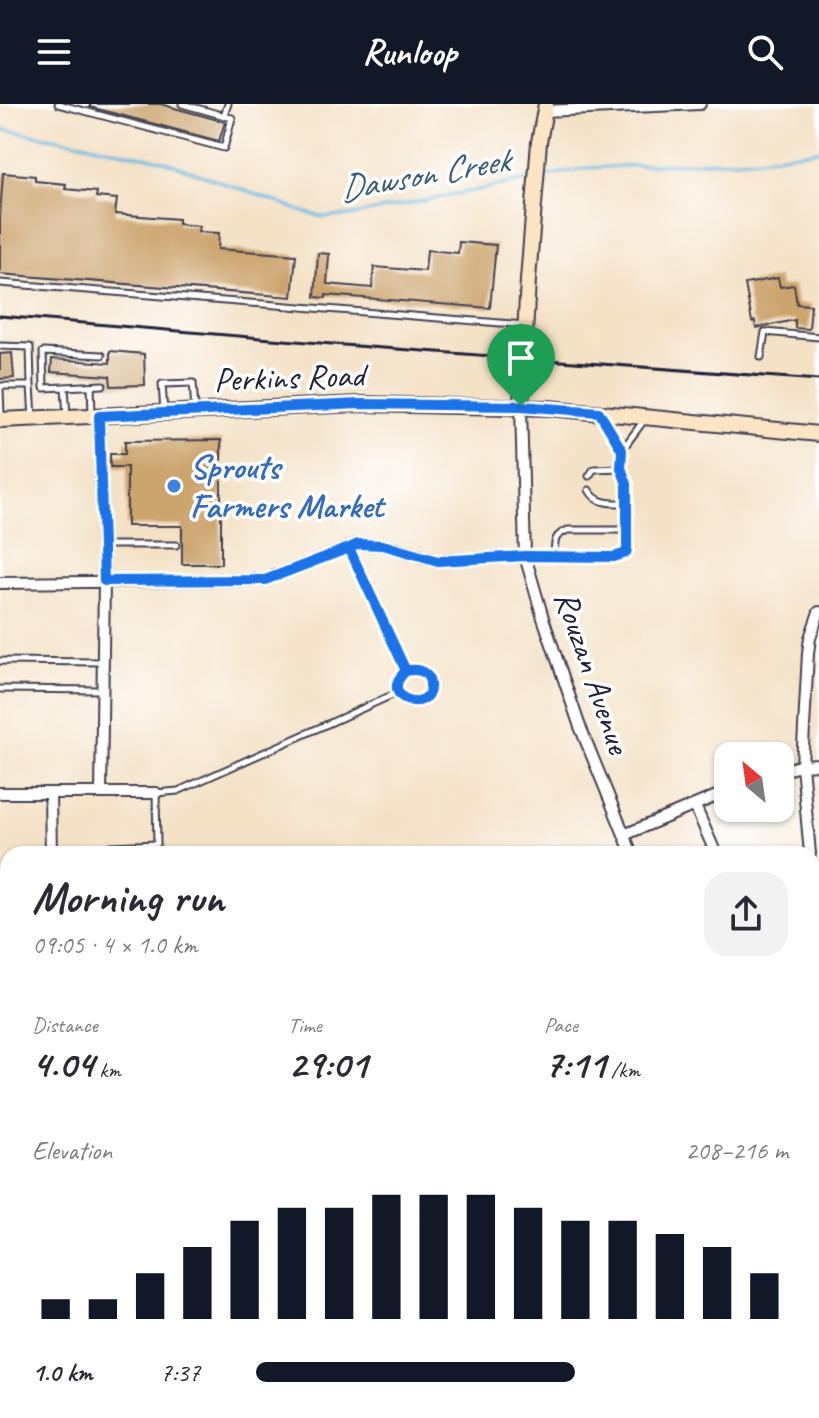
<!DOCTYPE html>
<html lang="en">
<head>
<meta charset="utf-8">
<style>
	body { margin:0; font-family:Caveat,sans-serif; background:#f2f2f3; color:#2b2b33; height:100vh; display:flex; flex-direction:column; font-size:30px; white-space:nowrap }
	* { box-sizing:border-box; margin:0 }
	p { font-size:26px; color:#7c7c81 }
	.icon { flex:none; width:44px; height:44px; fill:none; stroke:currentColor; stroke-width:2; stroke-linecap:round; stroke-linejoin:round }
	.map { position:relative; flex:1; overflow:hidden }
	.details { position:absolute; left:0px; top:742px; width:820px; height:572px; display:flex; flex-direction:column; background:#fff; border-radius:24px 24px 0 0; box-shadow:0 2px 6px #0004 }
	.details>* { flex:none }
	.needle { width:52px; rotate:331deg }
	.fabs { position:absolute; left:714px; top:638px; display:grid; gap:16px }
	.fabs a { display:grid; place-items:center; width:80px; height:80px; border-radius:16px; background:#fff; box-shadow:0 2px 6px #0004; font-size:40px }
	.pin { position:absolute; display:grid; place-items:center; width:68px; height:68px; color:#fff; margin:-82px -34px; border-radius:50% 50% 50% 0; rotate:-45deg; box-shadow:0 0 8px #0007 }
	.pin .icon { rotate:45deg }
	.round { display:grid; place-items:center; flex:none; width:84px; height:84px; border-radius:24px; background:#f2f2f3 }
	.headline { display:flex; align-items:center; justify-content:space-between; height:136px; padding:0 32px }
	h1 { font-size:44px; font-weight:800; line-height:60px }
	.figures { display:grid; grid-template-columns:repeat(3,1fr); gap:12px; height:136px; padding:8px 32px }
	.figures div { display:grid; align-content:center }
	.figures b { font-size:40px; font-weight:800 }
	.figures small { font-size:22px; font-weight:400 }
	.figures p { font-size:22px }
	.chart { height:224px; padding:16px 32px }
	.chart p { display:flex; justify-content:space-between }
	.chart svg { width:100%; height:144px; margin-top:8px; stroke:#111827; stroke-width:6 }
	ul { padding:0 32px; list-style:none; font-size:26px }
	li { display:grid; grid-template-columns:128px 96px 1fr; align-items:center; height:60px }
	li i { height:20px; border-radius:10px; background:#111827 }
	header { display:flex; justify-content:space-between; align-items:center; height:104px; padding:0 32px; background:#111827; color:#fff; font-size:36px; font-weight:800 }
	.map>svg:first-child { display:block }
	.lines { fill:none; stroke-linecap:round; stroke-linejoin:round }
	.stream { stroke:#61b5dd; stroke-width:3 }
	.building { fill:#cca46e }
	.lane-casing { stroke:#423f50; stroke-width:9 }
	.street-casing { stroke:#423f50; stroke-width:14 }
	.secondary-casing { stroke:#423f50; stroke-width:18 }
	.lane { stroke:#fff; stroke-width:5 }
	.street { stroke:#fff; stroke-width:10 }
	.secondary { stroke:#fce5c4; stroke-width:14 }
	.rail { stroke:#22223b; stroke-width:3 }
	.route-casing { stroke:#fff; stroke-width:16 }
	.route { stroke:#1a73e8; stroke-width:10 }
	.shop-dot { fill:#3f7fe0; stroke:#fff; stroke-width:3 }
	.labels { text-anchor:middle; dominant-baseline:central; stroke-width:7; stroke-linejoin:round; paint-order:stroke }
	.street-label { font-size:34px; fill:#22223b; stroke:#fff }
	.shop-label { font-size:34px; font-weight:bold; fill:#366cbe; stroke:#fff; text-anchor:start }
	.water-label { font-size:36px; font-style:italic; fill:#3b5d7c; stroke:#fff }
</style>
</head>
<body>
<header><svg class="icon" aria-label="menu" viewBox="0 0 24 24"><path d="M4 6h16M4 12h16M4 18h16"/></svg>Runloop<svg class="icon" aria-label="search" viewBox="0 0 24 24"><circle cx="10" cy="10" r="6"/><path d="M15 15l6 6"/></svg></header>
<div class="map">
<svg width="819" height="1314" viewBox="0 0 819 1314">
	<rect width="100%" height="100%" fill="#fff"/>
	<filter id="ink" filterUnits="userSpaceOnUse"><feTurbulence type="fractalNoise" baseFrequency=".0125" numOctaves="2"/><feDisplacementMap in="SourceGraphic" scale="16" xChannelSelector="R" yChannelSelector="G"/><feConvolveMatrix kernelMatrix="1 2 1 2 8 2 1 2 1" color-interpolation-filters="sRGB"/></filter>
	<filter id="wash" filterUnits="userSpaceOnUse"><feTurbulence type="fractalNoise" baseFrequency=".006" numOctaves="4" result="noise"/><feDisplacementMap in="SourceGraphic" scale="32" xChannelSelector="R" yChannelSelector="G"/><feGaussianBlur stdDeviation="1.8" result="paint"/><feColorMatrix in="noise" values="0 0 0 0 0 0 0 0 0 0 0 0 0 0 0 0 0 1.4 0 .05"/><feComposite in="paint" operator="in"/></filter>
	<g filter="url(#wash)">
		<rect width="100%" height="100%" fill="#f4e2c7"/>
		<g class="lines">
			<!-- stream -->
			<path class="stream" d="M0,25L83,39L161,56L301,107L322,113L349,112L532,75
				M539,73L588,64L752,55L819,46"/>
		</g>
		<g id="blocks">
			<!-- building -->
			<path class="building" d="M90,0H160L225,18L219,37L90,3Z
				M3,69L35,72V77L66,80L65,85L97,88L96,93L117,95L115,110L178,115V120L199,122L198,128L219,129L218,145L296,151L292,193L0,170V111Z
				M459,138L496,141L490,204L326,191V194L315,193L318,149L329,150L327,180L372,184L374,163L425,167L427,146L458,149Z
				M778,174L780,183L794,181L797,200L811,201L809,225L795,224V216L756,224L755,217L752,218L745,180Z
				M110,247L144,250L145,281L111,282L110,272L51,268L52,255L110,259Z
				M12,249L14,274L0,275V250Z
				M221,336V460H182V422H127V363H110V350H125V337Z"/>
		</g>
	</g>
	<g filter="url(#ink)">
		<use href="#blocks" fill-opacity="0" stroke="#423f50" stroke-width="2"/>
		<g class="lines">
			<defs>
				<path id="lane" d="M58,0L224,44L232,14L182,0
					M224,11L228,0
					M0,179L525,221
					M0,242L30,243L31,282
					M102,251L43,248L44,284L103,281
					M761,253L765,228L819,233
					M0,282H31L33,314
					M91,282L92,309
					M65,283L67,312
					M0,285L1,312
					M164,308L162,280L193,279L195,306
					M601,312L622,346L645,315
					M589,372L594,365L621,364
					M589,386C597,401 613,399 627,399
					M102,441H176
					M349,445L406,567
					M525,452L614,453L626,449L627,445V380L621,364L622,346
					M554,452C555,437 553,432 568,426H627
					M0,557L102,558
					M398 581a16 16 0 1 1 32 0a16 16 0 1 1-32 0Z
					M0,585L102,586
					M111,750V742L157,740L156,689L178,687L399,588
					M0,840L2,838H8
					M5,1072L8,1029"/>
				<path id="street" d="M544,7L700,0
					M521,302L525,452L543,514L579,620L632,750
					M99,312L104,477L101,689
					M0,479L265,476L358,440L383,441L438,457L525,452
					M780,668L802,661L819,660
					M0,689H156
					M50,689L51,750
					M695,702L716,750
					M624,731L728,687
					M810,750L802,661L808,549L810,534L819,508
					M812,766L819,804
					M812,834L819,832
					M812,989L819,968
					M812,1047L819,1057
					M0,1072H8
					M812,1145L819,1139
					M0,1251L8,1252
					M705,1306L734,1314
					M767,1306L768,1314
					M605,1314V1306"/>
				<path id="secondary" d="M521,302L528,176L539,38L546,0
					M0,316L360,300L550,304L819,330"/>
			</defs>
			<!-- lane casing -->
			<use href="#lane" class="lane-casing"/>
			<!-- street casing -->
			<use href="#street" class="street-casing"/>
			<!-- secondary casing -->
			<use href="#secondary" class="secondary-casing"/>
			<!-- lane -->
			<use href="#lane" class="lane"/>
			<!-- street -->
			<use href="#street" class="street"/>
			<!-- secondary -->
			<use href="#secondary" class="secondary"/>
			<!-- rail -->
			<path class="rail" d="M0,212L356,242L819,276"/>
		</g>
	</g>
	<g class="lines" filter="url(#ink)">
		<defs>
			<path id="route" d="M521,302L360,300L99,312L104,477L265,476L349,444L406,567C375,594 433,612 430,580C429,567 417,564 406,567L349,444L358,440L383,441L438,457L525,452L614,453L626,449L627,445V380L621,364L622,346L599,308L521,302"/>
		</defs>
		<!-- route casing -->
		<use href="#route" class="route-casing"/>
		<!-- route -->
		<use href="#route" class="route"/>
	</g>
	<!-- markers -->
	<circle class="shop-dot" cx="174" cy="382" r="8"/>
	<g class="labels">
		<!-- street labels -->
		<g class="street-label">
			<text transform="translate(289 273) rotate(-2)">Perkins Road</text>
			<text transform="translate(593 568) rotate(71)">Rouzan Avenue</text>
		</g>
		<!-- shop labels -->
		<g class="shop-label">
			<text x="190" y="362">Sprouts<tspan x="190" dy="39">Farmers Market</tspan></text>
		</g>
		<!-- water labels -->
		<g class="water-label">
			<text transform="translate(424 70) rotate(-10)">Dawson Creek</text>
		</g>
	</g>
</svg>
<div class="fabs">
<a><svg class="needle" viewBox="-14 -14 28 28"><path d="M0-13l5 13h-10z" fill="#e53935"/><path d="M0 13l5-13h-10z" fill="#7c7c81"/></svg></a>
</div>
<div class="pin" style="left:521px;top:302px;background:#1e9e55"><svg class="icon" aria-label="arrive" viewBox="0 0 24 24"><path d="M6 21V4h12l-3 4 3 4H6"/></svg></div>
<section class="details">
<div class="headline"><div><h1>Morning run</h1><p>09:05 · 4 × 1.0 km</p></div><a class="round"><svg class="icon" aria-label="share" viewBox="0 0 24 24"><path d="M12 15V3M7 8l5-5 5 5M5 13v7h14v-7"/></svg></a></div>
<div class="figures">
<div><p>Distance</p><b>4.04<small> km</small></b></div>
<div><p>Time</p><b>29:01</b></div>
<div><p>Pace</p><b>7:11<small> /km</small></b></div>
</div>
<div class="chart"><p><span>Elevation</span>208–216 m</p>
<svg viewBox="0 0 160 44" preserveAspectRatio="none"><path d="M5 44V38M15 44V38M25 44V30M35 44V22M45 44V14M55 44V10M65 44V10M75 44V6M85 44V6M95 44V6M105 44V10M115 44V14M125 44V14M135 44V18M145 44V22M155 44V30"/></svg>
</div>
<ul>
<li><b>1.0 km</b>7:37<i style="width:60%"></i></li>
</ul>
</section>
</div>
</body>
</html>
